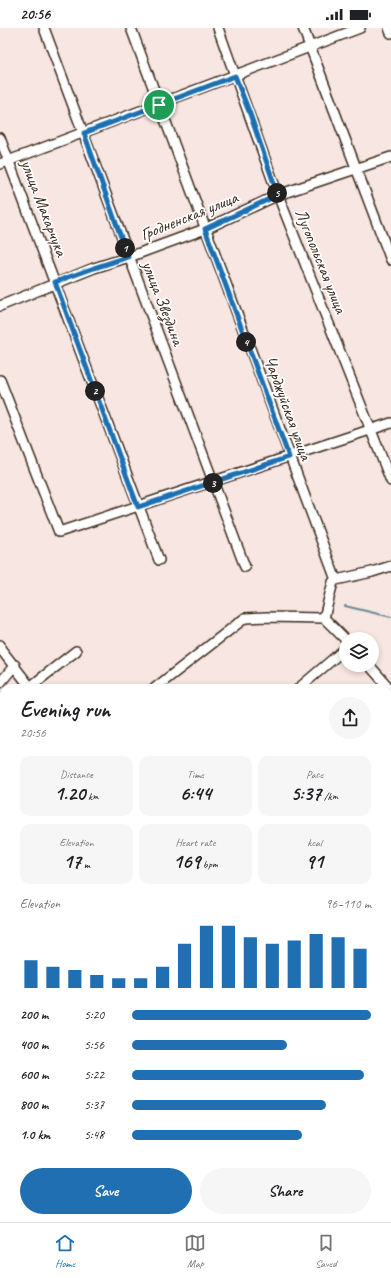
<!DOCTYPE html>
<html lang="en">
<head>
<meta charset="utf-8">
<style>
	body { margin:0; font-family:Caveat,sans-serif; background:#f6f6f6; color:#202124; height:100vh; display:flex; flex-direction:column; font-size:15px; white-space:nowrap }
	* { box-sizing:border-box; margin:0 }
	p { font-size:13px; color:#757577 }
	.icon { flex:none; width:22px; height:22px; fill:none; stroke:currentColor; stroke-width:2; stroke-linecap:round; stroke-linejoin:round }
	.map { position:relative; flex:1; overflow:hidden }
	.panel { position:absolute; left:0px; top:656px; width:391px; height:538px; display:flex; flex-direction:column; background:#fff; border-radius:12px 12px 0 0; box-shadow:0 2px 6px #0003 }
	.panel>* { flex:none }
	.controls { position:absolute; left:339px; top:604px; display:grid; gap:8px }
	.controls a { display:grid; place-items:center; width:40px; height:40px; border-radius:50%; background:#fff; box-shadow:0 2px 6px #0003; font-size:20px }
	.pin { position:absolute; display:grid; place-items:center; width:34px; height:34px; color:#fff; margin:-17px; border:2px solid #fff; border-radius:50%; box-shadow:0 1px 4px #0007 }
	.km { position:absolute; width:20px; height:20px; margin:-10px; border-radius:50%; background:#222; color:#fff; font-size:11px; line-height:20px; text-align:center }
	.round { display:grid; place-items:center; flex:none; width:42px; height:42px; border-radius:21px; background:#f6f6f6 }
	.summary { display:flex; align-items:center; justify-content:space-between; height:68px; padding:0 20px }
	h1 { font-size:22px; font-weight:700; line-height:30px }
	.stats { display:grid; grid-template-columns:repeat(3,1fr); gap:6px; height:68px; padding:4px 20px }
	.stats div { display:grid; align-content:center; border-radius:10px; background:#f6f6f6; text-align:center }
	.stats b { font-size:20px; font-weight:700 }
	.stats small { font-size:11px; font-weight:400 }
	.stats p { font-size:11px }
	.chart { height:112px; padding:8px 20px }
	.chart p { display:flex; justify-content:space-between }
	.chart svg { width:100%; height:72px; margin-top:4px; stroke:#1f6fb2; stroke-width:6 }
	.primary-button { display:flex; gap:8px; margin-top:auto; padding:8px 20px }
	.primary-button a { flex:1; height:46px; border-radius:24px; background:#1f6fb2; color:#fff; font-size:16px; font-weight:700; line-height:46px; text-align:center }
	.primary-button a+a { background:#f6f6f6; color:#202124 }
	ul { padding:0 20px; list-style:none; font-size:13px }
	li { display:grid; grid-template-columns:64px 48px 1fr; align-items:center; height:30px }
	li i { height:10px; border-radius:5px; background:#1f6fb2 }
	.status { display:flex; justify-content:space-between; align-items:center; height:28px; padding:0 20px; background:#fff; direction:ltr }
	.status svg { height:11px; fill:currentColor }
	.tabs { display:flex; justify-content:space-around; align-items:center; height:56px; border-top:1px solid #e0e0e0; background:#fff; font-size:11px; color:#757577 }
	.tabs a { display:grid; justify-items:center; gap:2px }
	.tabs .active { color:#1f6fb2 }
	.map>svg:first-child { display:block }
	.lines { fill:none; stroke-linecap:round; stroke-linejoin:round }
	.stream { stroke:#688b97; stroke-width:2 }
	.minor-casing { stroke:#3b2a1e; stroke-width:12 }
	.minor { stroke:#fff; stroke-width:9 }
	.route-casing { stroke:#fff; stroke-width:8 }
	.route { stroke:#1f6fb2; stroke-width:5 }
	.labels { text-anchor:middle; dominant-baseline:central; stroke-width:3.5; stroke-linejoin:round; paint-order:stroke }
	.street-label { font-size:17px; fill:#3b2a1e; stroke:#fff }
</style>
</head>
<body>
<div class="status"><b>20:56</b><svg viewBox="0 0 49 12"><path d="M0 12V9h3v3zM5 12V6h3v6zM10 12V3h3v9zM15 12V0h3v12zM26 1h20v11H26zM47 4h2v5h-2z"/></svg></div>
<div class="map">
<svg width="391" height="1194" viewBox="0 0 391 1194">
	<rect width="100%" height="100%" fill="#f7e6e1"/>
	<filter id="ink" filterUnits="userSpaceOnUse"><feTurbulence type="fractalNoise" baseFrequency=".025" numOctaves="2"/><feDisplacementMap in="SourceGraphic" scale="8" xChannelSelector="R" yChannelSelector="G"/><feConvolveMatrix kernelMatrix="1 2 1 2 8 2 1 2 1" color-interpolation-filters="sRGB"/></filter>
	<g filter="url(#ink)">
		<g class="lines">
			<!-- stream -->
			<path class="stream" d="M345,578L391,589"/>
			<defs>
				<path id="minor" d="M44,0L245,539
					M131,0L336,552L333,554L324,590
					M218,0L278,167L391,453
					M303,0L391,232
					M389,0L391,5
					M0,110L159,532
					M0,136L360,0
					M0,278L94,240L129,229L205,201L278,167L391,129
					M0,352L59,504L391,395
					M336,552L372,544L391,538
					M0,617V620L31,660
					M369,637L391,662
					M0,655L15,637
					M30,659L76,623
					M155,660L245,590L267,589L324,590L346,612
					M299,660L346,620
					M387,706L391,703
					M0,796L4,803
					M0,813L4,812
					M387,823L391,819
					M387,902L391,905
					M0,926L4,922
					M387,982L391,986
					M0,1016L4,1020
					M0,1054L4,1049
					M387,1061L391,1056
					M387,1115L391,1119
					M0,1127L4,1131
					M63,1190L67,1194
					M174,1190L178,1194
					M256,1194L260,1190"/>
			</defs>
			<!-- minor casing -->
			<use href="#minor" class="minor-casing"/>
			<!-- minor -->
			<use href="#minor" class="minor"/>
		</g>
	</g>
	<g class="lines" filter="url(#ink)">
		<defs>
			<path id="route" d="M235,48L250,86L278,167L205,201L289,429L138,479L55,254L94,240L128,229L84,105Z"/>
		</defs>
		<!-- route casing -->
		<use href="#route" class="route-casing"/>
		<!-- route -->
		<use href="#route" class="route"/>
	</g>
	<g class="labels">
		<!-- street labels -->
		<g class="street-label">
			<text transform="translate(44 180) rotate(69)">улица Макарчука</text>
			<text transform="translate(189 188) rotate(-22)">Гродненская улица</text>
			<text transform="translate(321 233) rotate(68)">Лугопольская улица</text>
			<text transform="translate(163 275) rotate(69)">улица Звездина</text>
			<text transform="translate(288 380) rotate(70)">Чарджуйская улица</text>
		</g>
	</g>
</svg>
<div class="controls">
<a><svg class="icon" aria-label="layers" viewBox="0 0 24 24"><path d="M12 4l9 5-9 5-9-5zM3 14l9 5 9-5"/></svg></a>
</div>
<div class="pin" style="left:159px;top:77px;background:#1e9e55"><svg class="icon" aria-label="arrive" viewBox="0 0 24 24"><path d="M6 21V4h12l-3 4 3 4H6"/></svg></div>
<b class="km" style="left:125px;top:220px">1</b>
<b class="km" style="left:95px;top:363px">2</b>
<b class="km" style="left:213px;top:455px">3</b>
<b class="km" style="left:246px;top:314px">4</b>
<b class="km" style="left:277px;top:165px">5</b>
<section class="panel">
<div class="summary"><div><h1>Evening run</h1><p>20:56</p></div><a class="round"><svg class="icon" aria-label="share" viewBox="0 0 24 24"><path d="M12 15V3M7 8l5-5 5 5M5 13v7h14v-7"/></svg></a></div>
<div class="stats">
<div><p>Distance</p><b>1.20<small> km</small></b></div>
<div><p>Time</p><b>6:44</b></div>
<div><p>Pace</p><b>5:37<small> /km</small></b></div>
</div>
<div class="stats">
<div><p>Elevation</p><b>17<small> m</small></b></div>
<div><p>Heart rate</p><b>169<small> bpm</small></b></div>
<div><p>kcal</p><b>91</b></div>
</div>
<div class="chart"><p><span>Elevation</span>96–110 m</p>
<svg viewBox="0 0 160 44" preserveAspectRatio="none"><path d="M5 44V27M15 44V31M25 44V33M35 44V36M45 44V38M55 44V38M65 44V31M75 44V17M85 44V6M95 44V6M105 44V13M115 44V17M125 44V15M135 44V11M145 44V13M155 44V20"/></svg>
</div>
<ul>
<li><b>200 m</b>5:20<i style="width:100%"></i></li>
<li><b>400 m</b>5:56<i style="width:65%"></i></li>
<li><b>600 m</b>5:22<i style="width:97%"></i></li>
<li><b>800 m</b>5:37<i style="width:81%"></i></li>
<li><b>1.0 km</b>5:48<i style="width:71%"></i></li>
</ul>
<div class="primary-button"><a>Save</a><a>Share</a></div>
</section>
</div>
<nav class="tabs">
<a class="active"><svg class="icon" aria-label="home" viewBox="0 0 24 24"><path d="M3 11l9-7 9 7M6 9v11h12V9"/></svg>Home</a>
<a><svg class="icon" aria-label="map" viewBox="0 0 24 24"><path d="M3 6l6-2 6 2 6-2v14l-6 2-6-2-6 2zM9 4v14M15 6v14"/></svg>Map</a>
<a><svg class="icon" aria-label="saved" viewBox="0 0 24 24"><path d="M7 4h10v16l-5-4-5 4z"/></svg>Saved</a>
</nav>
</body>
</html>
